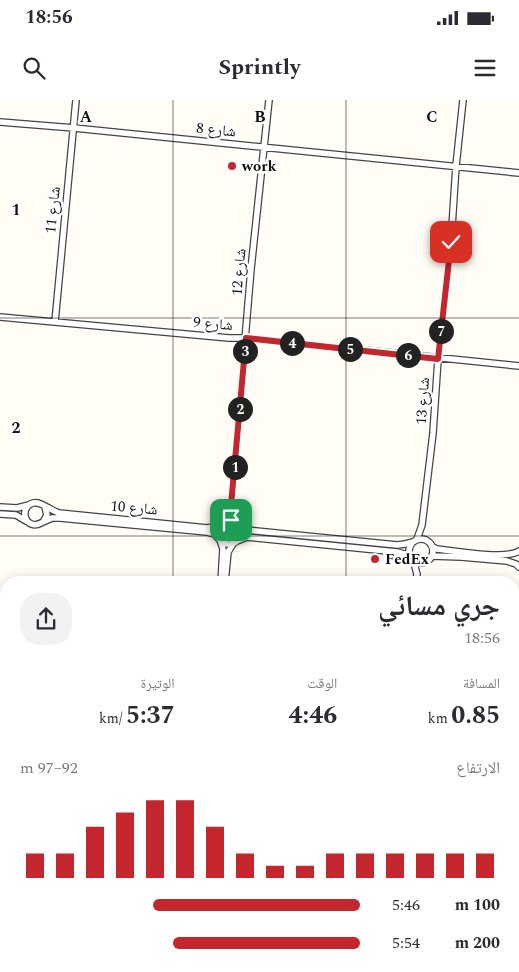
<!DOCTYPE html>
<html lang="ar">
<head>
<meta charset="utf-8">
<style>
	body { margin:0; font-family:Spectral,"Noto Naskh Arabic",serif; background:#f2f2f3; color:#2b2b33; direction:rtl; height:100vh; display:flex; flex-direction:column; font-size:19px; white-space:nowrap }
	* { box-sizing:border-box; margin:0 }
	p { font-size:16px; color:#7c7c81 }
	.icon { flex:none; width:28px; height:28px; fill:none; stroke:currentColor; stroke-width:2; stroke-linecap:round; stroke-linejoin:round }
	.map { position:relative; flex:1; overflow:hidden; direction:ltr }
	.details { position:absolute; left:0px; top:476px; width:520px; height:396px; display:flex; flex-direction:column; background:#fff; border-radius:20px 20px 0 0; box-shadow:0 2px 12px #0003; direction:rtl }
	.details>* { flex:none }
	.pin { position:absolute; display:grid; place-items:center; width:42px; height:42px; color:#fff; margin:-21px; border-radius:10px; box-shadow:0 2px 8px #0006 }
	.km { position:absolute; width:25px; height:25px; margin:-12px; border-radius:50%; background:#222; color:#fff; font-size:14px; line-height:25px; text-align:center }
	.round { display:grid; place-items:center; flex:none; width:52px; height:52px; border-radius:20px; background:#f2f2f3 }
	.overview { display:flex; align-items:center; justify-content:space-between; height:85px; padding:0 20px }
	h1 { font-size:28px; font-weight:700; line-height:38px }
	.metrics { display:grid; grid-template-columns:repeat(3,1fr); gap:8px; height:85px; padding:5px 20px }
	.metrics div { display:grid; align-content:center }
	.metrics b { font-size:25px; font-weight:700 }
	.metrics small { font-size:14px; font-weight:400 }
	.metrics p { font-size:14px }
	.chart { height:140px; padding:10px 20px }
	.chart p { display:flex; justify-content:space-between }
	.chart svg { width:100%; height:90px; margin-top:5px; stroke:#c4262e; stroke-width:6 }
	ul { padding:0 20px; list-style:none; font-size:16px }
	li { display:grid; grid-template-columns:80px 60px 1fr; align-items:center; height:38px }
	li i { height:12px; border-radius:6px; background:#c4262e }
	.status { display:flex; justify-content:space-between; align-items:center; height:35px; padding:0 25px; background:#fff; direction:ltr }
	.status svg { height:14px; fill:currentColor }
	header { display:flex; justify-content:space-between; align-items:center; height:65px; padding:0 20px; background:#fff; font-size:22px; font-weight:700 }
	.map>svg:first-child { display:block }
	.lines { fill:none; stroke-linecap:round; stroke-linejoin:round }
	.minor-casing { stroke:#444; stroke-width:8 }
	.major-casing { stroke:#222; stroke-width:9 }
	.highway-casing { stroke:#222; stroke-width:10 }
	.minor { stroke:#fff; stroke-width:5.5 }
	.major { stroke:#f9d66b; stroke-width:7 }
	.highway { stroke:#f5a25d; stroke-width:8 }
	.route-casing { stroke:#fff; stroke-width:10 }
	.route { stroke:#c4262e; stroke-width:6 }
	.grid { fill:none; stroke:#111; stroke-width:1; stroke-opacity:0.55 }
	.poi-dot { fill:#c4262e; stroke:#fff; stroke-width:2 }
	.labels { text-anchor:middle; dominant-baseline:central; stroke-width:5; stroke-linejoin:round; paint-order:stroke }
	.street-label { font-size:15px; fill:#111; stroke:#fff }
	.poi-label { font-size:15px; font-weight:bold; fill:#111; stroke:#fff; text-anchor:start }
	.grid-label { font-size:16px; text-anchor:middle; font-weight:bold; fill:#111; stroke:#fff; stroke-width:5; stroke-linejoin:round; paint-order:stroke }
</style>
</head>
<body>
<div class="status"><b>18:56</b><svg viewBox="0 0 49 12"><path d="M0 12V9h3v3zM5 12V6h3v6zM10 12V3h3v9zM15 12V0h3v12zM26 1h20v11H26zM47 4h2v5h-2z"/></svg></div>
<header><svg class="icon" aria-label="menu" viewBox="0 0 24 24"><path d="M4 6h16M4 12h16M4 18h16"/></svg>Sprintly<svg class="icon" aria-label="search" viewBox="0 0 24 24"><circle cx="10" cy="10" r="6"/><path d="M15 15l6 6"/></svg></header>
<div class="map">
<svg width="519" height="872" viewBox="0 0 519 872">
	<rect width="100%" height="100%" fill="#fffdf5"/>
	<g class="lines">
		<defs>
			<path id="minor" d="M0,22L74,28L519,73
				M0,217L229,238H246L519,266
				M55,222L76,0
				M0,407L17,408L29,405
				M45,407L47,415L43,422C25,433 18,407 33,403C41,401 51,411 59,413L207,428L213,427L222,423
				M0,414L16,415L26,421
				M217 432a12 12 0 1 1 24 0a12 12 0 1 1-24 0Z
				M235,421L231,405L251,169L269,0
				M43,422L52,418H60L207,432L214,434L219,439
				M239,424L247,430L397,445L405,444L413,442
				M409 451a12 12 0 1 1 24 0a12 12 0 1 1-24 0Z
				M417,439L422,425L433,333L438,259L451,142L456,66L463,0
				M220,440L223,449L221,482
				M237,441L247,437L397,452L404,454L412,459
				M433,447L437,449C455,451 505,460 519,451
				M432,456L461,457L507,461L516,464L519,467
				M413,460L417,474L416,482
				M225,482L228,452L233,444
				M0,754L6,728
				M0,766L6,768
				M256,866L281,872
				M27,872L29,866
				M82,872L83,866
				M139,872L141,866
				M401,872L402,866"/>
			<path id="major" d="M514,593L519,538
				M0,644L6,645
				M514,704L519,661
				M474,872L475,866
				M486,872L487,866"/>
			<path id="highway" d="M0,625L6,628
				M0,638L6,639
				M0,653L6,654
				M518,674L519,680
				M514,729L519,730
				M514,741H519
				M514,749L519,750
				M514,769L519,763"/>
		</defs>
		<!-- minor casing -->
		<use href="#minor" class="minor-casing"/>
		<!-- major casing -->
		<use href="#major" class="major-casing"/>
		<!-- highway casing -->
		<use href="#highway" class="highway-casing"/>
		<!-- minor -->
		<use href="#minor" class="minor"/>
		<!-- major -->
		<use href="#major" class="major"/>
		<!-- highway -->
		<use href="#highway" class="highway"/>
	</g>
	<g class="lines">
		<defs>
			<path id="route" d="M231,420L235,421L231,405L246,238L438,259L451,142"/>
		</defs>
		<!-- route casing -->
		<use href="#route" class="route-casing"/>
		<!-- route -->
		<use href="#route" class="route"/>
	</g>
	<!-- grid -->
	<path class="grid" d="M173,0V482M346,0V482M0,218H519M0,436H519M0,654H6M514,654H519M173,866V872M346,866V872"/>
	<!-- markers -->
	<g class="poi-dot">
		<circle cx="232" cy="66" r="5"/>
		<circle cx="375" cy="459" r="5"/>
	</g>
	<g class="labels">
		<!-- street labels -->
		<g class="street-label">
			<text transform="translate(216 30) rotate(6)">شارع 8</text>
			<text transform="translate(53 110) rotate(-84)">شارع 11</text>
			<text transform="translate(239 172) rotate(-85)">شارع 12</text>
			<text transform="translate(213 224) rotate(5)">شارع 9</text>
			<text transform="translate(423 301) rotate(-86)">شارع 13</text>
			<text transform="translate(134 408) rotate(5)">شارع 10</text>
		</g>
		<!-- poi labels -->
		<g class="poi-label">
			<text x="242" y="66">work</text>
			<text x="385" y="459">FedEx</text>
		</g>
	</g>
	<g class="grid-label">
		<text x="86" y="22">A</text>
		<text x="260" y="22">B</text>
		<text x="432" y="22">C</text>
		<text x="16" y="115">1</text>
		<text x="16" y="333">2</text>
	</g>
</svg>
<div class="pin" style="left:231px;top:420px;background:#1e9e55"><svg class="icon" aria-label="arrive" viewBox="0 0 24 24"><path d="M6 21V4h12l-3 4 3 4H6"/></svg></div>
<div class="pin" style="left:451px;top:142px;background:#d93025"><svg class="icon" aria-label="check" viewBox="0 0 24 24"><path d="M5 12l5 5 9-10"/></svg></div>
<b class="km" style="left:235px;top:367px">1</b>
<b class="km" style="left:240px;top:309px">2</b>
<b class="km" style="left:245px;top:251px">3</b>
<b class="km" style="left:292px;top:243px">4</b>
<b class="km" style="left:350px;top:249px">5</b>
<b class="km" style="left:408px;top:255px">6</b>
<b class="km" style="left:441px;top:231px">7</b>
<section class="details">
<div class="overview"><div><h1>جري مسائي</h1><p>18:56</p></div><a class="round"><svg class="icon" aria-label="share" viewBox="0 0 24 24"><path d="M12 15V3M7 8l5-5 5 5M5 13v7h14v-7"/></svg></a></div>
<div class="metrics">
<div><p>المسافة</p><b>0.85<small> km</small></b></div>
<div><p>الوقت</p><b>4:46</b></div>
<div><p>الوتيرة</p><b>5:37<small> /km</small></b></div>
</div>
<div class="chart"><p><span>الارتفاع</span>92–97 m</p>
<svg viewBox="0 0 160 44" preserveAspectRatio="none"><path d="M5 44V32M15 44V32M25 44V19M35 44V12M45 44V6M55 44V6M65 44V19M75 44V32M85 44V38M95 44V38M105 44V32M115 44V32M125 44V32M135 44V32M145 44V32M155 44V32"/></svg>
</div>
<ul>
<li><b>100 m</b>5:46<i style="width:61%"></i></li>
<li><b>200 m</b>5:54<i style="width:55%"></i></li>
</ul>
</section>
</div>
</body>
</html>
